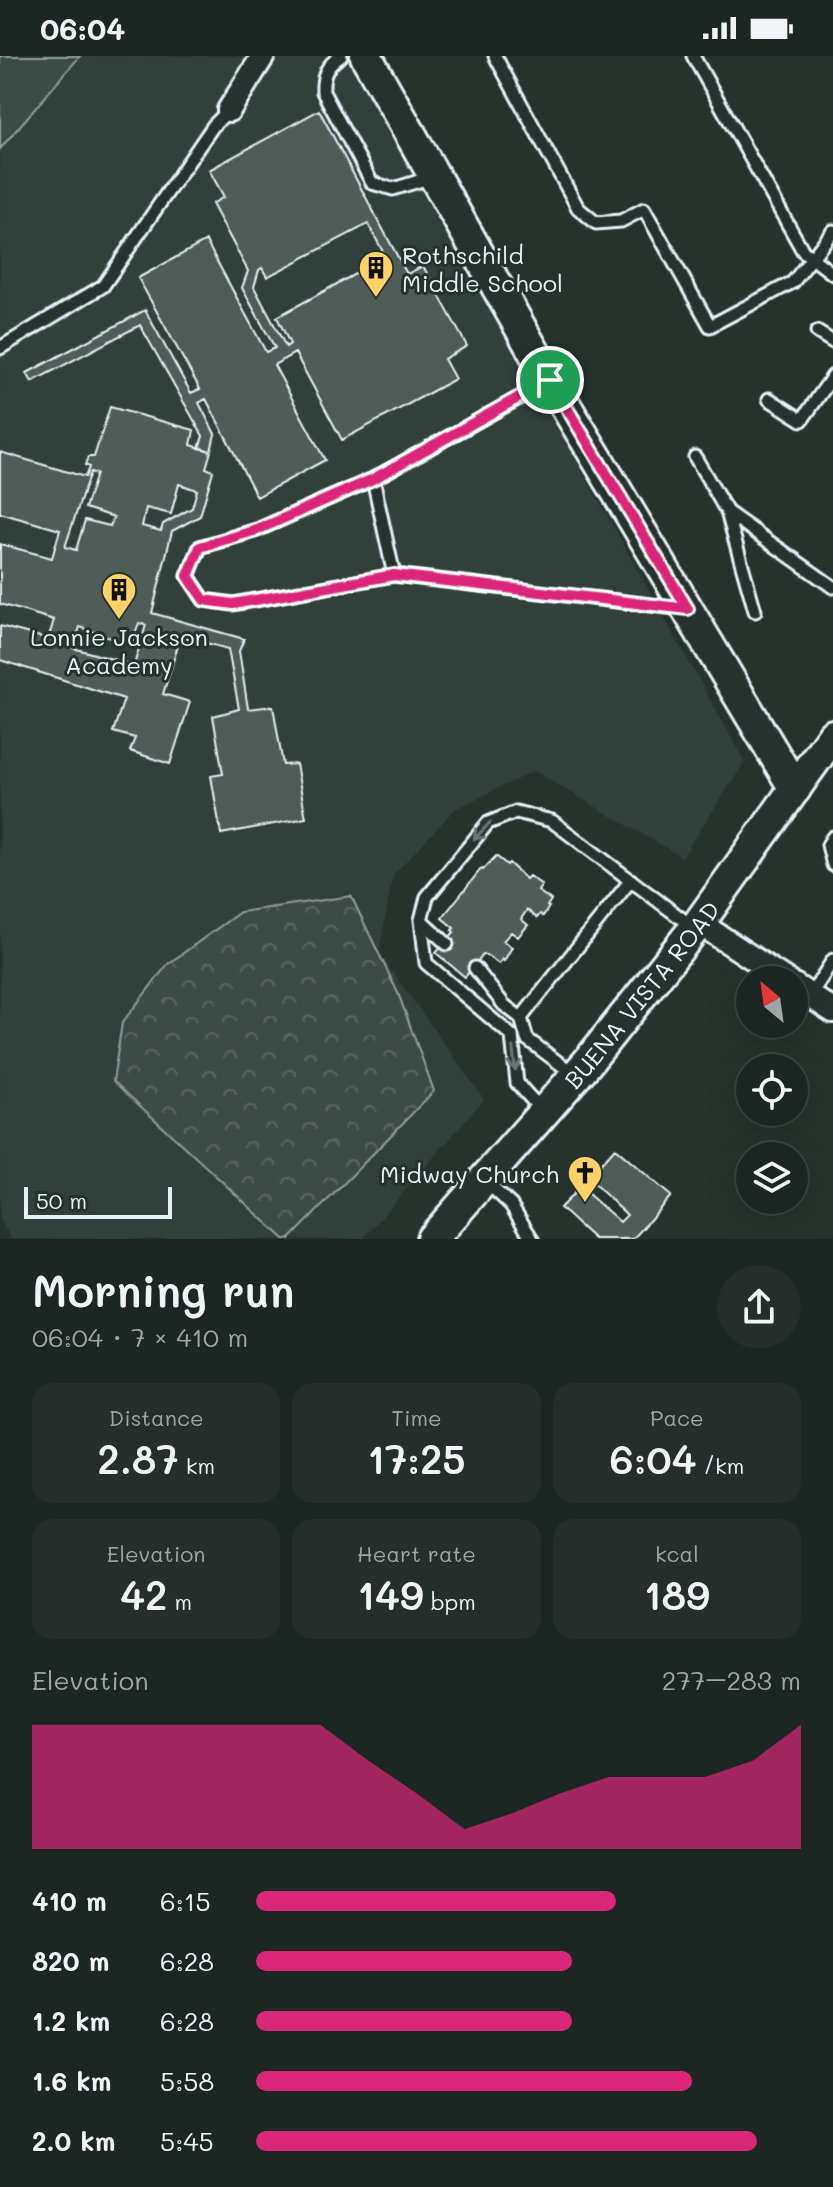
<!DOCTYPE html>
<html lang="en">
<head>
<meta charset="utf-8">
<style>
	body { margin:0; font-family:Mali,sans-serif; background:#252e2a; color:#f1f3f6; height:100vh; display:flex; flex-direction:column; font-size:30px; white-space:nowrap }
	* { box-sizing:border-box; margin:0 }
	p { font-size:26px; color:#a0a5a5 }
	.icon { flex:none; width:44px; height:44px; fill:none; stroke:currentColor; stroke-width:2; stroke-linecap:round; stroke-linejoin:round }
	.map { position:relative; height:1183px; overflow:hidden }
	.panel { display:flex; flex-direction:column; background:#1c2622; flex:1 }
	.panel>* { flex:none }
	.needle { width:52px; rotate:331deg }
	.buttons { position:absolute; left:736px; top:910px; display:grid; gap:16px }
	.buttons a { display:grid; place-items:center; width:72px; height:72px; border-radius:50%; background:#1c2622; box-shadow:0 8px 32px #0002,0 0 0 2px #3a4340; font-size:40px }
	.scale { position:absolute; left:24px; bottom:20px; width:148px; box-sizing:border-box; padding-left:8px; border:4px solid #e8f1f8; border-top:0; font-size:22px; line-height:28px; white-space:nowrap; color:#e8f1f8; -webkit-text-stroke:6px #26332d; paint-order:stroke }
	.pin { position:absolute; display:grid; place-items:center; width:68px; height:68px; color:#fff; margin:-34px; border:4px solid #fff; border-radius:50%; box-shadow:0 2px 8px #0007 }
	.round { display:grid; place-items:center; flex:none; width:84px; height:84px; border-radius:42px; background:#252e2a }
	.head { display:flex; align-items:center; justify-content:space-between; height:136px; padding:0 32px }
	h1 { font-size:44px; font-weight:600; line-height:60px }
	.metrics { display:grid; grid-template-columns:repeat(3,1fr); gap:12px; height:136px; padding:8px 32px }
	.metrics div { display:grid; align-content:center; border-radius:20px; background:#252e2a; text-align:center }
	.metrics b { font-size:40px; font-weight:600 }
	.metrics small { font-size:22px; font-weight:400 }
	.metrics p { font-size:22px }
	.chart { height:224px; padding:16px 32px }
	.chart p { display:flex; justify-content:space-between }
	.chart svg { width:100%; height:144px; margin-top:8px; fill:#db2777; opacity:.7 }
	ul { padding:0 32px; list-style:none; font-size:26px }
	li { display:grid; grid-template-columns:128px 96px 1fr; align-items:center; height:60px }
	li i { height:20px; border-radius:10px; background:#db2777 }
	.status { display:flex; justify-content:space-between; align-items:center; height:56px; padding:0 40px; background:#1c2622; direction:ltr }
	.status svg { height:22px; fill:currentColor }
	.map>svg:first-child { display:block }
	.built { fill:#333f3a }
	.grass { fill:#3e4b47; stroke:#939ea0; stroke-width:2 }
	.park { fill:url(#park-crowns); stroke:#939ea0; stroke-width:2 }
	.building { fill:#505c59; stroke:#e8f1f8; stroke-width:2; fill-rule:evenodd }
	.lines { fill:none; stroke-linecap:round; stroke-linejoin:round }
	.lane-casing { stroke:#e8f1f8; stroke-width:17 }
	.street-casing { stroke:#e8f1f8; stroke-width:28 }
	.secondary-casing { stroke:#e8f1f8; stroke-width:36 }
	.lane { stroke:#26332d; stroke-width:11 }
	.street { stroke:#26332d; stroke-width:22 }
	.secondary { stroke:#26332d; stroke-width:30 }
	.oneway { stroke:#6a7674 }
	.route-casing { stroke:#fff; stroke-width:16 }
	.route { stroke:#db2777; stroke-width:10 }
	.labels { text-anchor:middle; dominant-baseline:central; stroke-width:6; stroke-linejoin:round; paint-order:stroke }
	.poi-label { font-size:24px; fill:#e8f1f8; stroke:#26332d; text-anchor:start }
	.street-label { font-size:24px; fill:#e8f1f8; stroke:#26332d }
</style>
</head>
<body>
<div class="status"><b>06:04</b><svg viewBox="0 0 49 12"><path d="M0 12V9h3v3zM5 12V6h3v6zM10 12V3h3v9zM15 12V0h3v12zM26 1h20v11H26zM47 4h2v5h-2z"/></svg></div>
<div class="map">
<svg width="833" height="1183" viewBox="0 0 833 1183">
	<defs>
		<pattern id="park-crowns" width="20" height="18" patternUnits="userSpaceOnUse" patternTransform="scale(2)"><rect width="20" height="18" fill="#3e4b47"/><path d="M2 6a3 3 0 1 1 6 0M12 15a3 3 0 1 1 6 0" fill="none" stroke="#5a6562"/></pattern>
	</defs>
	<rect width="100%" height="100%" fill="#26332d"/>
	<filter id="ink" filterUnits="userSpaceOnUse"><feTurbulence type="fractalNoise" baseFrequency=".0125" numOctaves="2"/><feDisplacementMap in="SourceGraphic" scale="16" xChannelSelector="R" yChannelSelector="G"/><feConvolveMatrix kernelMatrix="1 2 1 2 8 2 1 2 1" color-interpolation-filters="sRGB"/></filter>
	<g filter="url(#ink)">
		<!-- built -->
		<path class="built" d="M0,0H350L745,706L682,801L534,715L455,753L393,819L379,897L484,1043L363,1183H11L0,1163Z"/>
		<!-- grass -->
		<path class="grass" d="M0,0H80L0,93Z"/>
		<!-- park -->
		<path class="park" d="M351,840L398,937L434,1035L290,1183H284L113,1025L122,967L168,908L240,856Z"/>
		<!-- building -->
		<path class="building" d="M319,54L407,218L423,210L467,290L444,303L455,323L342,384L295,297L274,309L325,404L257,441L206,343L199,347L215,378L211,395L199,392L203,380L140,269L32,326L27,317L145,254L191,337L200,333L138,222L206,185L266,296L275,292L242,232L248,215L212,148L224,141L209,114ZM368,168L386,201L277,261L290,288L286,291L254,231L259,214L262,212L267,221Z
			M110,351L194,374L191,389L211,395L206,412L213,415L200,460L172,475L152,557L244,583L239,595L248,653L273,650L283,709L296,708L306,762L221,778L211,720L223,718L213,660L239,653L228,593L181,580L163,638L190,646L170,708L130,695L135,682L113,676L124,643L0,604V570L48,583L54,564L0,548V488L52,502L60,474L0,457V396L85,421L89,411L85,409L88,401H94ZM90,416L96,418L85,452L114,461L110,470L85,464L76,494L65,491ZM179,428L197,434L192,452L163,468L161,475L142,470L146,452L171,458ZM139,567L146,569L134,609L73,592L80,571L131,589Z
			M496,800L507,809L509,807L526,823L529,820L542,829L538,835L551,844L547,850L549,851L543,860L540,858L537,862L527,854L521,863L528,869L518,881L511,876L503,885L512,891L504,905L502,903L499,908L486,899H483L465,921L436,897L454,876L452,874L454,872L442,862L481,813L483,814Z
			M615,1092L671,1140L633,1183H594L560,1152L580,1131L620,1166L627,1159L588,1122Z"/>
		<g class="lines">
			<defs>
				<path id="lane" d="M341,0C327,9 322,19 323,36L372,127L393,133L432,121
					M495,0L578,152L596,167L621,165L644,153L710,270L793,226L833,175
					M693,0L803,195L833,218
					M817,276L833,286
					M0,292L103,230L213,70L229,54
					M548,326L373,423L257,474L200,491L188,520L204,544L233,548L394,519L684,553
					M769,343L802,364L833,320
					M695,401L727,456L833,531
					M373,423L394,519
					M727,456L755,555
					M833,781L828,789L833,809
					M421,864L447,888
					M475,912L504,949L521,962L527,983L575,1019
					M810,940L833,904
					M521,962L631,824
					M543,1056L517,1027L512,980L426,907L421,864L427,841L488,767L516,756L552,765L694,872
					M485,1125L511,1149L532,1183"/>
				<path id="street" d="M229,54L263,0
					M699,867L786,924
					M794,929L833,955"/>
				<g id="secondary">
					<path d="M366,0L550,324L795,733"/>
					<path id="s1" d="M432,1183L587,1007L699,867L833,679"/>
				</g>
			</defs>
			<!-- lane casing -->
			<use href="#lane" class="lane-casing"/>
			<!-- street casing -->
			<use href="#street" class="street-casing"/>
			<!-- secondary casing -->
			<use href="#secondary" class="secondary-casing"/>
			<!-- lane -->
			<use href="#lane" class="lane"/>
			<!-- street -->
			<use href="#street" class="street"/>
			<!-- secondary -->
			<use href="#secondary" class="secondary"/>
		</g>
		<!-- one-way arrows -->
		<defs><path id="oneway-shaft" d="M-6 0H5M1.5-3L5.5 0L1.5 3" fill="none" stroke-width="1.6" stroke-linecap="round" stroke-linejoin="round" transform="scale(2)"/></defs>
		<g class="oneway">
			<use href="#oneway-shaft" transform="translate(482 775) rotate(133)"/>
			<use href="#oneway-shaft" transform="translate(514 1003) rotate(84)"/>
		</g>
	</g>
	<g class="lines" filter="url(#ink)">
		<defs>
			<path id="route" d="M550,324L688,553L394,519L233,548L204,544L188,520L200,491L257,474L373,423Z"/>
		</defs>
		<!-- route casing -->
		<use href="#route" class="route-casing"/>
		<!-- route -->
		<use href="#route" class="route"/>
	</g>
	<!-- icons -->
	<defs>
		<symbol id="building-pin" viewBox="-11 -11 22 30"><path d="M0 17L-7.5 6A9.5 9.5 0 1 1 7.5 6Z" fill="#ffd166" stroke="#26332d"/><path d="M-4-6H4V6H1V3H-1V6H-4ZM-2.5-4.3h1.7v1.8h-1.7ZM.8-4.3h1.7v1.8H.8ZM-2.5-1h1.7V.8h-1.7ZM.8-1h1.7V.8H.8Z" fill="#111"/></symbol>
		<symbol id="church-pin" viewBox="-11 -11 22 30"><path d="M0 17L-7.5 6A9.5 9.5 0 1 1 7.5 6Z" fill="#ffd166" stroke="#26332d"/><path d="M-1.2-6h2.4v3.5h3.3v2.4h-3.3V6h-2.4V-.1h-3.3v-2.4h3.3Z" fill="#111"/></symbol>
	</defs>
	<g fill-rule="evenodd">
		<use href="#building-pin" x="356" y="192" width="40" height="54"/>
		<use href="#building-pin" x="99" y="514" width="40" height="54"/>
		<use href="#church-pin" x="565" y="1097" width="40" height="54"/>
	</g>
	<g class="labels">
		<!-- poi labels -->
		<g class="poi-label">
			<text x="402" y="198">Rothschild<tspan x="402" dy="28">Middle School</tspan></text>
			<text x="119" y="580" text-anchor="middle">Lonnie Jackson<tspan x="119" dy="28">Academy</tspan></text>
			<text x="559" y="1117" text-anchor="end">Midway Church</text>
		</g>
		<!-- street labels -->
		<g class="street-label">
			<text stroke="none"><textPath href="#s1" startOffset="322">BUENA VISTA ROAD</textPath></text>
		</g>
	</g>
</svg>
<div class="buttons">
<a><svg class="needle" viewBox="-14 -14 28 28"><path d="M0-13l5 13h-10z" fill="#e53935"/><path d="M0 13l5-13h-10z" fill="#a0a5a5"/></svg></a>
<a><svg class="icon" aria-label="locate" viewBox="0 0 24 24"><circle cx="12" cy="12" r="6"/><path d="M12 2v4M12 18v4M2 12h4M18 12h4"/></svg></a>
<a><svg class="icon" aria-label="layers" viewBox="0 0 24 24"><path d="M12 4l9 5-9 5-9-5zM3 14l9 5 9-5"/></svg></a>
</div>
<div class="scale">50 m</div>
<div class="pin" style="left:550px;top:324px;background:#1e9e55"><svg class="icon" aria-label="arrive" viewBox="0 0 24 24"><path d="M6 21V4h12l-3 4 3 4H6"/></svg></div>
</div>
<section class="panel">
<div class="head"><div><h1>Morning run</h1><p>06:04 · 7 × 410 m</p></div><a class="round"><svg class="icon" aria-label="share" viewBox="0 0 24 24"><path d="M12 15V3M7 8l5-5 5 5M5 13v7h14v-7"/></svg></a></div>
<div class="metrics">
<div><p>Distance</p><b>2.87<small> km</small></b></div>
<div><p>Time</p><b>17:25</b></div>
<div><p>Pace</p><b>6:04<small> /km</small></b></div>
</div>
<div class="metrics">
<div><p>Elevation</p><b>42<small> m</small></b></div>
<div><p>Heart rate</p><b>149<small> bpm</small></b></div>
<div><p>kcal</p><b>189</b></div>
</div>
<div class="chart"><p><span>Elevation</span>277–283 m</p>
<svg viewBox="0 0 160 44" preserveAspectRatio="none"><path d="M0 44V6L10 6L20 6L30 6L40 6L50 6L60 6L70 17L80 27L90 38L100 33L110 27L120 22L130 22L140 22L150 17L160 6V44z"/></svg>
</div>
<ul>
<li><b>410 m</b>6:15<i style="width:66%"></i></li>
<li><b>820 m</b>6:28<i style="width:58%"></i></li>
<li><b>1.2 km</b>6:28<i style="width:58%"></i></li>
<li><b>1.6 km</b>5:58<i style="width:80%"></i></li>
<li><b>2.0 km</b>5:45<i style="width:92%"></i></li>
</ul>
</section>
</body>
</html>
